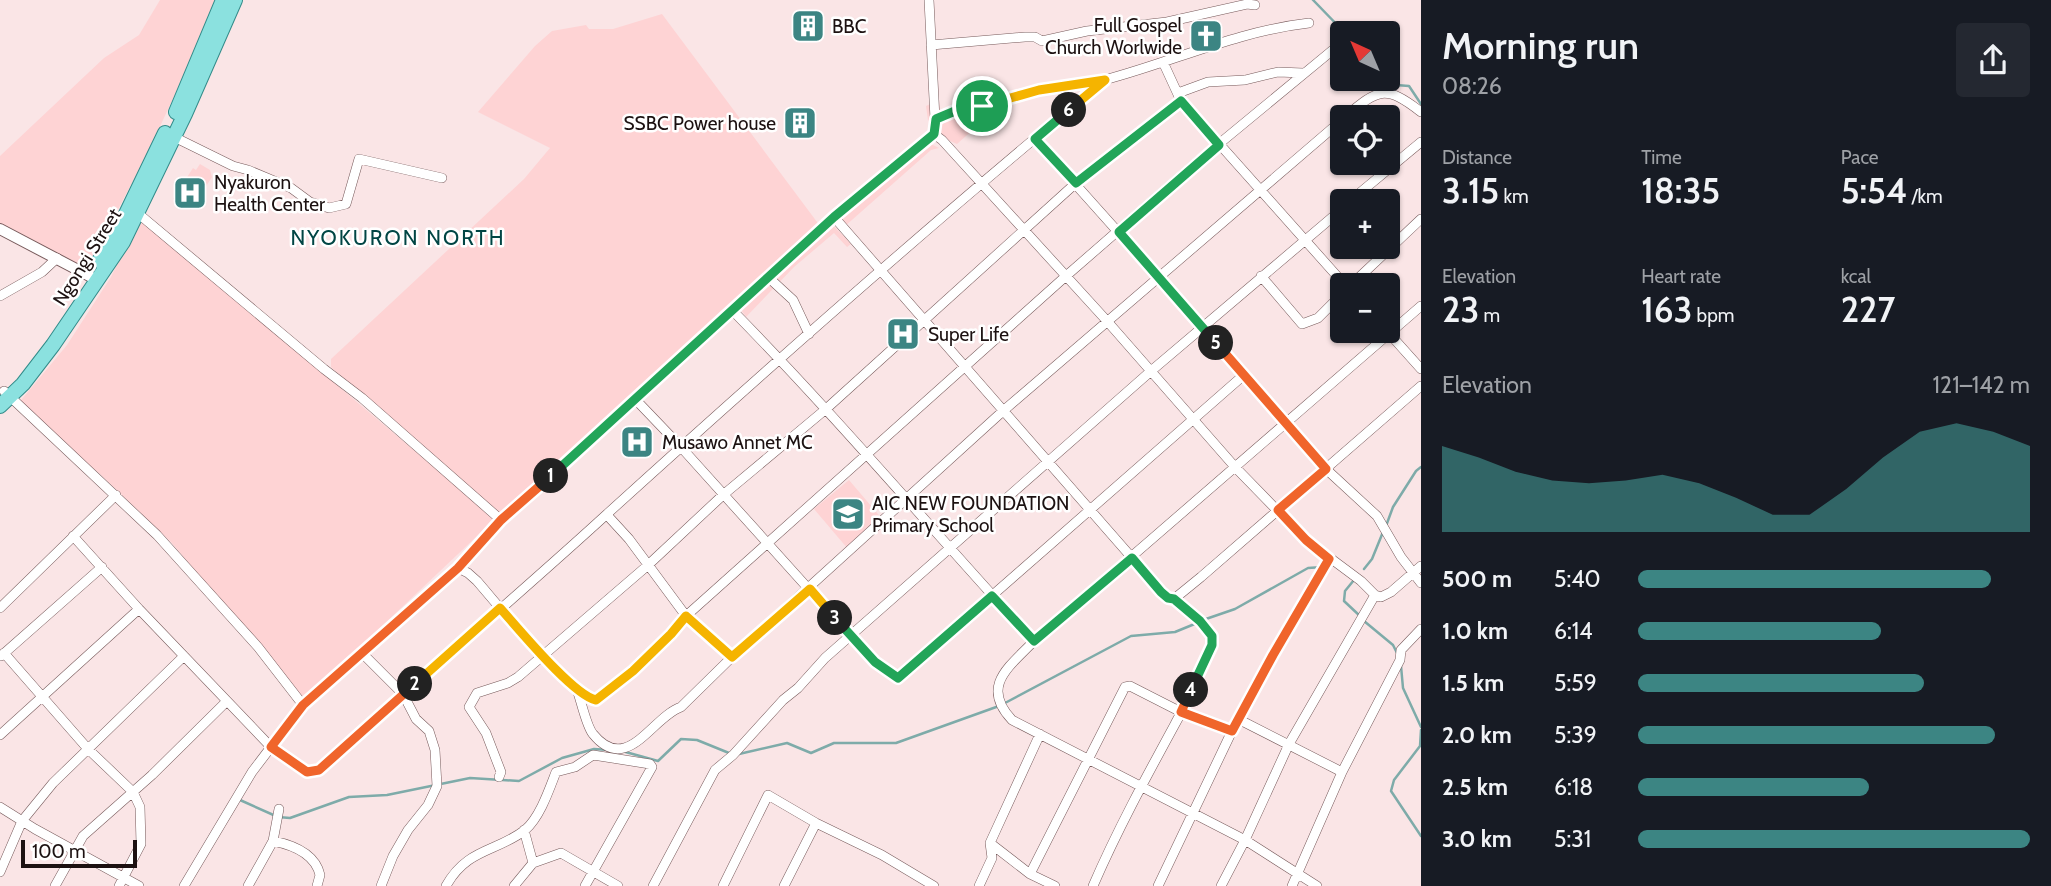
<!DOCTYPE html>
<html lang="en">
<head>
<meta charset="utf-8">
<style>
	body { margin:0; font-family:Cabin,sans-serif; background:#242831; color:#f1f3f6; height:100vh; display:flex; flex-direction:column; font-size:26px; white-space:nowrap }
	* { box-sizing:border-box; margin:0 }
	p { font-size:23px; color:#9ea1a6 }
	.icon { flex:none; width:38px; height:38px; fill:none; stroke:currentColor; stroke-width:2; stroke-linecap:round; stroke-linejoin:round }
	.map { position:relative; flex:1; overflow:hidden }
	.sheet { display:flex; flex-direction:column; background:#171b24; width:630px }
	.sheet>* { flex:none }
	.needle { width:46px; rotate:316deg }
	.fabs { position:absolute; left:1330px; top:21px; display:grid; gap:14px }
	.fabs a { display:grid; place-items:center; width:70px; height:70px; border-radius:7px; background:#171b24; box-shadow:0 2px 5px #0004; font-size:35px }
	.scale { position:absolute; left:21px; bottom:18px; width:116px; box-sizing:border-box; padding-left:7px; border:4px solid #1c1111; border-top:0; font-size:19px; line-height:24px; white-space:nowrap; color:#1c1111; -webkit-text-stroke:5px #fff; paint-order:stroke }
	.pin { position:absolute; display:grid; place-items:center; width:60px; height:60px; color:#fff; margin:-30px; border:4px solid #fff; border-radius:50%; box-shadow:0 2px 7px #0007 }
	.km { position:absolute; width:35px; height:35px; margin:-18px; border-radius:50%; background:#222; color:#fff; font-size:19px; line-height:35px; text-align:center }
	.round { display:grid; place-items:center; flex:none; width:74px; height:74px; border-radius:7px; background:#242831 }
	.head { display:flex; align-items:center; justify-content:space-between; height:119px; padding:0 21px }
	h1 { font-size:38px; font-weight:600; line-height:52px }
	.stats { display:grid; grid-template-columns:repeat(3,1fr); gap:10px; height:119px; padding:7px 21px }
	.stats div { display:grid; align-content:center }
	.stats b { font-size:35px; font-weight:600 }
	.stats small { font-size:19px; font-weight:400 }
	.stats p { font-size:19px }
	.chart { height:196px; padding:14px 21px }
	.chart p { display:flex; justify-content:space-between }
	.chart svg { width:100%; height:126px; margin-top:7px; fill:#3c8583; opacity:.7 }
	ul { padding:0 21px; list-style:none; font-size:23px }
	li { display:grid; grid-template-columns:112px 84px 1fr; align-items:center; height:52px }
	li i { height:18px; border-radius:9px; background:#3c8583 }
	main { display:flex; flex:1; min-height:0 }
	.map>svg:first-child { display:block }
	.built { fill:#fed3d4 }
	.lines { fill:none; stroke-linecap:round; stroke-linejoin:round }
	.stream { stroke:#7eaba9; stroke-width:2.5 }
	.minor-casing { stroke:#775a5b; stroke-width:10 }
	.tertiary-casing { stroke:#775a5b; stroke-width:12 }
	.primary-casing { stroke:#328b89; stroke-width:16 }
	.minor { stroke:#fff; stroke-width:9 }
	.tertiary { stroke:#fff; stroke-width:10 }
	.primary { stroke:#8be1df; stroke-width:14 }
	.split-1-casing { stroke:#fff; stroke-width:14 }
	.split-2-casing { stroke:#fff; stroke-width:14 }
	.split-3-casing { stroke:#fff; stroke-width:14 }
	.split-4-casing { stroke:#fff; stroke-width:14 }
	.split-5-casing { stroke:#fff; stroke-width:14 }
	.split-6-casing { stroke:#fff; stroke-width:14 }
	.split-7-casing { stroke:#fff; stroke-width:14 }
	.split-1 { stroke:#22a559; stroke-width:9 }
	.split-2 { stroke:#f0652b; stroke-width:9 }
	.split-3 { stroke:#f5b400; stroke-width:9 }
	.split-4 { stroke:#22a559; stroke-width:9 }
	.split-5 { stroke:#f0652b; stroke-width:9 }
	.split-6 { stroke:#22a559; stroke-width:9 }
	.split-7 { stroke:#f5b400; stroke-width:9 }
	.labels { text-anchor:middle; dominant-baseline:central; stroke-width:5; stroke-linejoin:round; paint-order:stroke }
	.poi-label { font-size:19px; fill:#1c1111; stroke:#fff; text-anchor:start }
	.street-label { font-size:19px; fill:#1c1111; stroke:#fff }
	.neighbourhood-label { font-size:21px; letter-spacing:2px; fill:#014544; stroke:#fff }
</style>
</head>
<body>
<main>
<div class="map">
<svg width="1421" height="886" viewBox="0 0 1421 886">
	<rect width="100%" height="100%" fill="#fae5e6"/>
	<!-- built -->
	<path class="built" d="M160,0H219L149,150L87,269L0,223V156L104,58L139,35Z
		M662,14L820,226L502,513H494L331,367V359L524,179L550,148L478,112L535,46L552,31L586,25L589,29H613Z
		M939,100L940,114L958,116L976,127L957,144L948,140L928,120L926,106Z
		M931,144L939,148L931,150L844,227L836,218L911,155Z
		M200,164L210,170L212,177L191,210L173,199L193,168L196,170Z
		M140,218L495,519L304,700L171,542L100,474L17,405L67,345L111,277Z
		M833,225L851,244L847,247L834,233L794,267L746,317L742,311L751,297Z
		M849,480L883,520L848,549L814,509Z"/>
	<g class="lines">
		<!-- stream -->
		<path class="stream" d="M1313,0L1345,33
			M1388,78H1392L1396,85L1409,86L1421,104
			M1386,526L1393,507L1416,471L1421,467
			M1364,569L1372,559L1383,532
			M1354,580L1345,591L1344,601L1360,616
			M1203,620L1235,609L1308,568L1323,567
			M1364,621L1393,645L1397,653
			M1401,666L1403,688L1421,727
			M1005,703L1131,636L1175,632L1197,623
			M1421,730L1420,746L1394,780L1391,791L1421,836
			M622,751L658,761L681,739L697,740L729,753
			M739,754L787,743L811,753L834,743H896L999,706
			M240,800L278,817L290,818L349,797L387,795L470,778L519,781L562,758L594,749L609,750"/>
		<defs>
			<path id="minor" d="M931,45L1025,37H1035L1042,41L1087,31L1167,22L1247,4L1255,5
				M1163,62L1181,101L1345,285
				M1178,93L1208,82L1245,80L1278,72L1303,73
				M1345,117C1378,89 1385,84 1421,112
				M935,119C968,106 1005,98 1039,90C1061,85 1085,85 1108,79C1175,61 1238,31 1309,23
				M934,134L942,140L1107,321L1235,467L1306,540L1361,581L1375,595L1381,597L1391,592L1421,566
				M170,135L233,166L248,170L291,188L310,202L329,208L346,204L359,159L442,178
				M1035,139L1245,374L1285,424L1326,469L1377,516L1401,557L1421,583
				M1350,201L1421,142
				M134,210L324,369L362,398L501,520
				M834,217L1168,599H1174L1201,577L1421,386
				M1261,276L1302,324L1318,318L1342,294
				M768,277L793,300L809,334
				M1351,285L1421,219
				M0,296L42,272L57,258
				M732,310C837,417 933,531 1034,641
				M1387,331L1421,369
				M4,391L157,535L258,647L303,705
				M636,400L680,446L851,636L875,662L898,678L1245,374
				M73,536L139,609L271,747L308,772L319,770C414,683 512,601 607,514C770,366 935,220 1105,80
				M458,568L468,573L477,581C498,605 570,695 596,700L633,671L671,633L686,616L629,539L607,515
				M0,608L116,495
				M361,652L403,694L416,719L429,731L435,750L437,786L428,805L408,830L393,856L381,886
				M4,653L88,749L133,792L140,807L141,844L119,886
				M1,656L102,567
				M732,657L686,616L1066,276L1197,162L1340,44
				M576,687C581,699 586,726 593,734C627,776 652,717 681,707L732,657L1003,411L1342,120
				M1240,720L1342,772
				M0,735L139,609
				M499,777L501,772L486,733L469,707L477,693L508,683L518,677L647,566L723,495L826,409L1076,183L1181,101
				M0,807L35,829L139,886
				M524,830L533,863
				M273,841C293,845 315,853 320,875L317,886
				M990,843L1030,874L1055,886
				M0,872L22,821L53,783L184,656
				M1030,874L1125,687L1130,686L1181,712L1232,731
				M55,886L83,836L152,775L227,701
				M184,886L252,772L303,705L458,568L501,520L589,442L834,217L934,134L935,119L929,0
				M248,886L273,841L279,809
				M446,886C467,848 497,852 525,830C540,817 549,790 556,772L575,767L593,755L650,764L652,767L585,886
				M514,886L533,863L561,853L618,886
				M653,886L715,770L733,755L783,700L798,688L825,658L1151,371L1342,209
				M723,886L768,795L816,823L882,855L934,886
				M784,886L816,823
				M979,886L992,858L990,843L1040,734
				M1093,886C1119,826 1150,770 1181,713C1192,691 1201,667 1212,645V636L1200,621L1174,599
				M1158,886L1232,731L1273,655L1329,559
				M1221,886L1245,840L1289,744L1375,595
				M1292,886L1342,772L1400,660L1401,650L1421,629
				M1317,886L1245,840L1012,720C980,686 1009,667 1034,641L1421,306"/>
			<path id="tertiary" d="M0,229L97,280"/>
			<path id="primary" d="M176,112L223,0
				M99,261L125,216L165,133
				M0,406L23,384L53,345L123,242L185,114L235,0"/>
		</defs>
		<!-- minor casing -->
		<use href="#minor" class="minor-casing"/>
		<!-- tertiary casing -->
		<use href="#tertiary" class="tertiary-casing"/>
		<!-- primary casing -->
		<use href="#primary" class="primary-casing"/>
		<!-- minor -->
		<use href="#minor" class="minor"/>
		<!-- tertiary -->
		<use href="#tertiary" class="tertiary"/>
		<!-- primary -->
		<use href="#primary" class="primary"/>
	</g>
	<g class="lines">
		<defs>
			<path id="split-1" d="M551,476L834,217L934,134L936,119L955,111L982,106"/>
			<path id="split-2" d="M415,684L319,770L307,772L271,747L303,705L458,568L501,520L551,476"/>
			<path id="split-3" d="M415,684L500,608C518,628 573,695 596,700L633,671L671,634L686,616L732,657L810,589L835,618"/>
			<path id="split-4" d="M835,618L875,662L898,678L992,596L1034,641L1132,558L1161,592L1168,598L1174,599L1200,621L1212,636V645L1191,690"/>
			<path id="split-5" d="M1191,690L1181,712L1232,731L1273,655L1329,559L1306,540L1278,510L1326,469L1216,343"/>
			<path id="split-6" d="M1069,110L1035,139L1076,183L1181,101L1219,145L1119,232L1216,343"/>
			<path id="split-7" d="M982,106L1039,90L1105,80L1069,110"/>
		</defs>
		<!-- split-1 casing -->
		<use href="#split-1" class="split-1-casing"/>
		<!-- split-2 casing -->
		<use href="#split-2" class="split-2-casing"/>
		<!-- split-3 casing -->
		<use href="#split-3" class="split-3-casing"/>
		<!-- split-4 casing -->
		<use href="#split-4" class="split-4-casing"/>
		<!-- split-5 casing -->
		<use href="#split-5" class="split-5-casing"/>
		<!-- split-6 casing -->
		<use href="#split-6" class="split-6-casing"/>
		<!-- split-7 casing -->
		<use href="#split-7" class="split-7-casing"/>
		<!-- split-1 -->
		<use href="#split-1" class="split-1"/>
		<!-- split-2 -->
		<use href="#split-2" class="split-2"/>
		<!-- split-3 -->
		<use href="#split-3" class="split-3"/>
		<!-- split-4 -->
		<use href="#split-4" class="split-4"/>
		<!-- split-5 -->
		<use href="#split-5" class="split-5"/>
		<!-- split-6 -->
		<use href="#split-6" class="split-6"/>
		<!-- split-7 -->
		<use href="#split-7" class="split-7"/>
	</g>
	<!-- icons -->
	<defs>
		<symbol id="building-square" viewBox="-11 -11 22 22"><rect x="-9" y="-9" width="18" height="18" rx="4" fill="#3c8583" stroke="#fff"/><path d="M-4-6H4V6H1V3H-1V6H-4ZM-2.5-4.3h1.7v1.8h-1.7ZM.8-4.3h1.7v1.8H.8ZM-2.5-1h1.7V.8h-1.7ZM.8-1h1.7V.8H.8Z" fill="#fff"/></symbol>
		<symbol id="church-square" viewBox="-11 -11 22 22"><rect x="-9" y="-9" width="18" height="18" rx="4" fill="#3c8583" stroke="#fff"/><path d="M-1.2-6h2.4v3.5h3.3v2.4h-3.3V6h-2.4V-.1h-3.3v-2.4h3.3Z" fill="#fff"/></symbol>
		<symbol id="hospital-square" viewBox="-11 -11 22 22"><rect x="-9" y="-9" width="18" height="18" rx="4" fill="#3c8583" stroke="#fff"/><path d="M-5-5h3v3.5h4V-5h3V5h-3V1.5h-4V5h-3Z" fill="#fff"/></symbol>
		<symbol id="school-square" viewBox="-11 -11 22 22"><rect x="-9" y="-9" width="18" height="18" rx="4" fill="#3c8583" stroke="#fff"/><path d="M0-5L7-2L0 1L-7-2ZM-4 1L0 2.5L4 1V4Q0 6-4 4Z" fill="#fff"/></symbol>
	</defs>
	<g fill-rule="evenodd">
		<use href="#building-square" x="789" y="7" width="38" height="38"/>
		<use href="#church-square" x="1187" y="17" width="38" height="38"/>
		<use href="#building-square" x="781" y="104" width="38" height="38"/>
		<use href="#hospital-square" x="171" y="174" width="38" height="38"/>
		<use href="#hospital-square" x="884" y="315" width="38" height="38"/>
		<use href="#hospital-square" x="618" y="423" width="38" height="38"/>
		<use href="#school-square" x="829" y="495" width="38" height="38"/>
	</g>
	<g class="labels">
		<!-- poi labels -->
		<g class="poi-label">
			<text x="1182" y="25" text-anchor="end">Full Gospel<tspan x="1182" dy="22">Church Worlwide</tspan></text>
			<text x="832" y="26">BBC</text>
			<text x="776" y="123" text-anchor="end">SSBC Power house</text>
			<text x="214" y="182">Nyakuron<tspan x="214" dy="22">Health Center</tspan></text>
			<text x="928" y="334">Super Life</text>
			<text x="662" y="442">Musawo Annet MC</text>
			<text x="872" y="503">AIC NEW FOUNDATION<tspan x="872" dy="22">Primary School</tspan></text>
		</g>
		<!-- street labels -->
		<g class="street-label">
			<text transform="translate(87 257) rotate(-58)">Ngongi Street</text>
		</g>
		<!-- neighbourhood labels -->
		<g class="neighbourhood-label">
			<text x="398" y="237">NYOKURON NORTH</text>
		</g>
	</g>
</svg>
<div class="fabs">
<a><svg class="needle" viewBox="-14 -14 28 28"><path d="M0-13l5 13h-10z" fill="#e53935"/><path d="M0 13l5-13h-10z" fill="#9ea1a6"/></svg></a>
<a><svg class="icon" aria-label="locate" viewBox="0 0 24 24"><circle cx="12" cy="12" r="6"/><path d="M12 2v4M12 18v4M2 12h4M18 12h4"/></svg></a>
<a>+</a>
<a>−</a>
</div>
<div class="scale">100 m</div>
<div class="pin" style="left:982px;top:106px;background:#1e9e55"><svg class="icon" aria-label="arrive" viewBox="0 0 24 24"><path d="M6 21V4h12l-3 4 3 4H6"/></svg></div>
<b class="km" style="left:551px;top:476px">1</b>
<b class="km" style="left:415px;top:684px">2</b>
<b class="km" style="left:835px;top:618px">3</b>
<b class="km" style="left:1191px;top:690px">4</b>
<b class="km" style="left:1216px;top:343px">5</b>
<b class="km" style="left:1069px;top:110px">6</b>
</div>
<section class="sheet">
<div class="head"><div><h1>Morning run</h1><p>08:26</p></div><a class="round"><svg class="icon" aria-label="share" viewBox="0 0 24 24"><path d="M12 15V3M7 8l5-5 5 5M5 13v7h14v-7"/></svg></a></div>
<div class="stats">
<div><p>Distance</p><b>3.15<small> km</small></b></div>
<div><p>Time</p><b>18:35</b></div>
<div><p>Pace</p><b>5:54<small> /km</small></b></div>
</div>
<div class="stats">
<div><p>Elevation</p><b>23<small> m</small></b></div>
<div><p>Heart rate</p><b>163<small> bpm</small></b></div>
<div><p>kcal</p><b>227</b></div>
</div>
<div class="chart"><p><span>Elevation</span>121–142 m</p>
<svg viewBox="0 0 160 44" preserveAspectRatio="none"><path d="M0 44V14L10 18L20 23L30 26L40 27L50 26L60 24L70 27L80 32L90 38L100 38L110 29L120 18L130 9L140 6L150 9L160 14V44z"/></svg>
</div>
<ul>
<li><b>500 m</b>5:40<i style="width:90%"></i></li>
<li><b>1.0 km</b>6:14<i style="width:62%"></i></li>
<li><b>1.5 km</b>5:59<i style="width:73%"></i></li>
<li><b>2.0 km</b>5:39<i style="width:91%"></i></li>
<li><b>2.5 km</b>6:18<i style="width:59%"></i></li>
<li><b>3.0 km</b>5:31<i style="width:100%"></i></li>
</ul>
</section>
</main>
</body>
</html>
